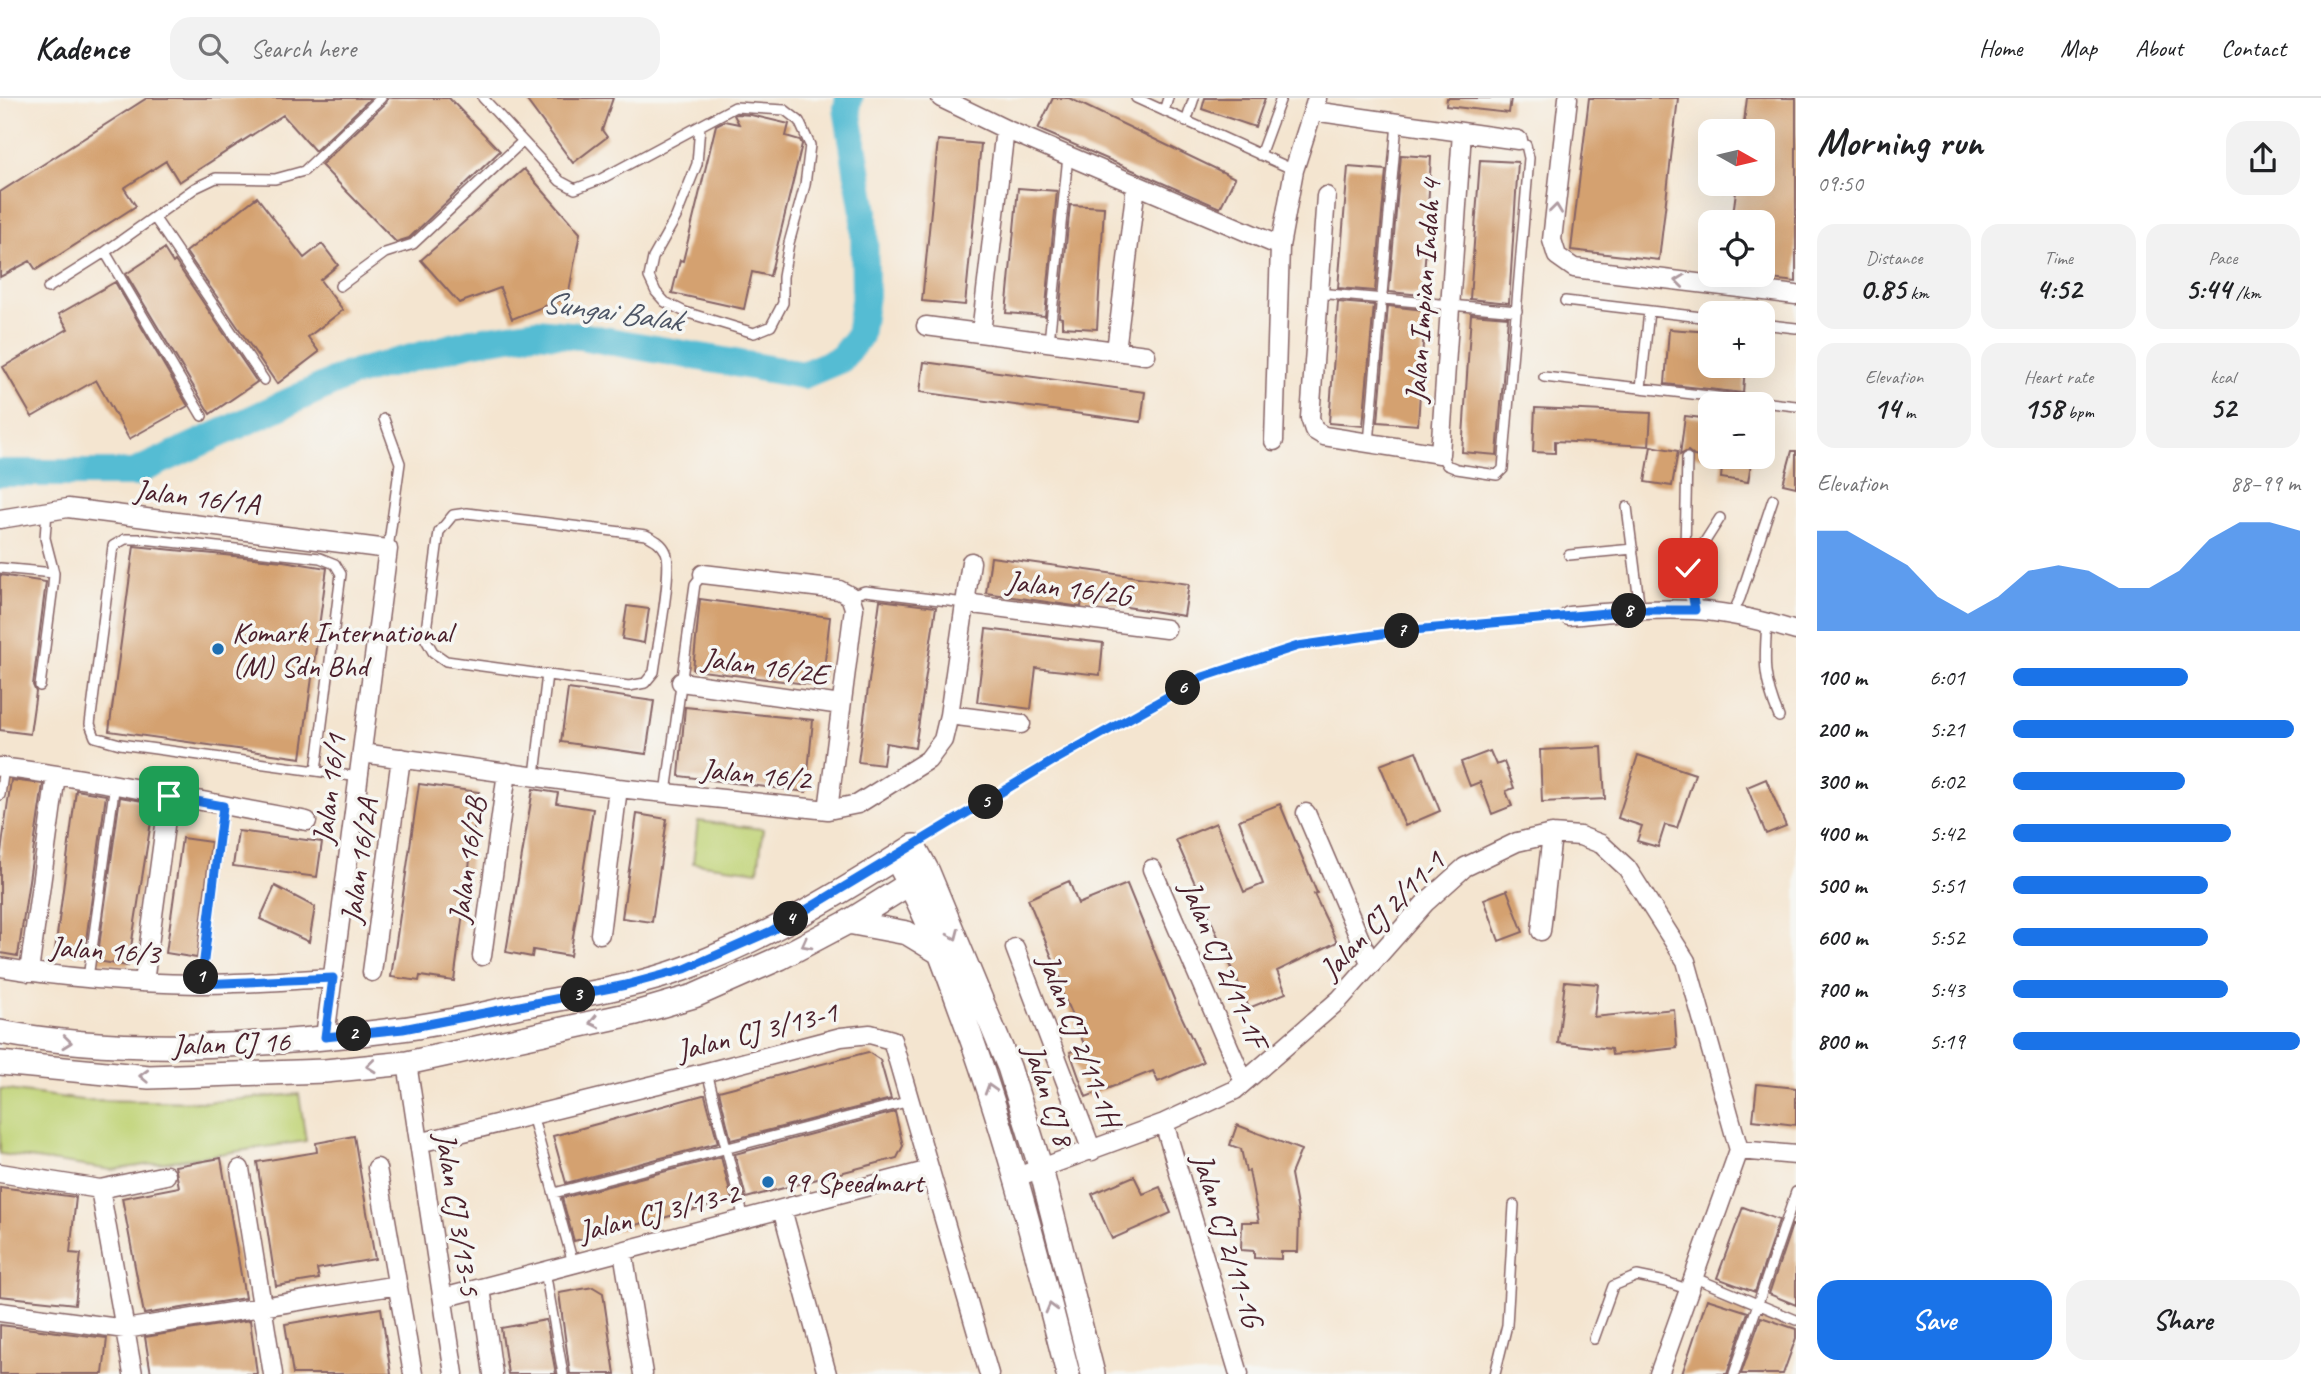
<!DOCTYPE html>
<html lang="en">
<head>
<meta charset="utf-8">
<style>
	body { margin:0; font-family:Caveat,sans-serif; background:#f2f2f2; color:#202124; height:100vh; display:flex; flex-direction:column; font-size:26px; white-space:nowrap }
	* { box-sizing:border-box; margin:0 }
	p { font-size:23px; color:#757577 }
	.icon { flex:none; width:38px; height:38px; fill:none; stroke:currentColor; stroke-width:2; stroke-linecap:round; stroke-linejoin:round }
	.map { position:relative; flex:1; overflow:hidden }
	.sheet { display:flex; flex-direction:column; background:#fff; width:525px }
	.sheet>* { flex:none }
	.needle { width:46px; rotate:98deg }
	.buttons { position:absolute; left:1698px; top:21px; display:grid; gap:14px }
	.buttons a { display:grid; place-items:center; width:77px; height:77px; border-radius:14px; background:#fff; box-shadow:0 7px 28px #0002; font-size:35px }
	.pin { position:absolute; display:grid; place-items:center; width:60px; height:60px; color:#fff; margin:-30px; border-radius:14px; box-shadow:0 4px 10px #0006 }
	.km { position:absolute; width:35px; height:35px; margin:-18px; border-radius:50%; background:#222; color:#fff; font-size:19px; line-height:35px; text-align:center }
	.round { display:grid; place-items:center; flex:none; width:74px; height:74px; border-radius:21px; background:#f2f2f2 }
	.headline { display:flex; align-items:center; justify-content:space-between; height:119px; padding:0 21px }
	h1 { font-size:38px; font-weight:700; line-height:52px }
	.figures { display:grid; grid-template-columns:repeat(3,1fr); gap:10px; height:119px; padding:7px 21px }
	.figures div { display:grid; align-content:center; border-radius:18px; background:#f2f2f2; text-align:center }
	.figures b { font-size:30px; font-weight:700 }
	.figures small { font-size:19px; font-weight:400 }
	.figures p { font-size:19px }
	.chart { height:196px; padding:14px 21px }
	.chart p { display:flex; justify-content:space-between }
	.chart svg { width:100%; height:126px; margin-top:7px; fill:#1a73e8; opacity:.7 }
	.cta { display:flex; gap:14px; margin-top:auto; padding:14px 21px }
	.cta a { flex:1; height:80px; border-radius:21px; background:#1a73e8; color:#fff; font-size:28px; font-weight:700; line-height:80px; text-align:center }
	.cta a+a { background:#f2f2f2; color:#202124 }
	ul { padding:0 21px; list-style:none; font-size:23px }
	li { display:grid; grid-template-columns:112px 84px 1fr; align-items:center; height:52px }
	li i { height:18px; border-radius:9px; background:#1a73e8 }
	header { display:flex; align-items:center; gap:42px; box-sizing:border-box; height:98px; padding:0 35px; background:#fff; border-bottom:2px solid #e0e0e0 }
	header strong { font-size:33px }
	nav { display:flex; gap:38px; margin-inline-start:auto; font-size:24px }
	.search { width:490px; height:63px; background:#f2f2f2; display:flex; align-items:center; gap:18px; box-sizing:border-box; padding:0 24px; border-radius:21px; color:#757577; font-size:26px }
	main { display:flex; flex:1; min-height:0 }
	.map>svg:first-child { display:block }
	.green { fill:#c0d376; stroke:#857950; stroke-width:2 }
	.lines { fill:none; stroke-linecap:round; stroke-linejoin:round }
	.river { stroke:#55bcd3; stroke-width:28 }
	.building { fill:#d4a170 }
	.service-casing { stroke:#866465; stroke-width:12 }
	.minor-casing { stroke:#866465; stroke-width:21 }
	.tertiary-casing { stroke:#866465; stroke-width:26 }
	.path { stroke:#866465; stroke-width:2.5; stroke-dasharray:2 5; stroke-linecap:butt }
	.service { stroke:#fff; stroke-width:9 }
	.minor { stroke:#fff; stroke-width:18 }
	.tertiary { stroke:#fff; stroke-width:23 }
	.oneway { stroke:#ae9aa0 }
	.route-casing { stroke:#fff; stroke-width:14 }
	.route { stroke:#1a73e8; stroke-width:9 }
	.poi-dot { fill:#1f6fb2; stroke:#f6f6f2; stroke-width:2.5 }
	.labels { text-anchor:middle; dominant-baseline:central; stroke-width:7; stroke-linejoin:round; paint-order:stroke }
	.street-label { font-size:30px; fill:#4a1f2b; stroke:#f6f6f2 }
	.poi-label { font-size:30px; fill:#4a1f2b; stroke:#f6f6f2; text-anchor:start }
	.water-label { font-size:32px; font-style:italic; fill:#4e5666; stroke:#f6f6f2 }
</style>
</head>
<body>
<header>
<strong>Kadence</strong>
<div class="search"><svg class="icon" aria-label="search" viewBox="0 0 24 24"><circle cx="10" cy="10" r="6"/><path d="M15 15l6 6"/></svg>Search here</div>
<nav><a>Home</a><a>Map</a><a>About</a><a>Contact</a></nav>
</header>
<main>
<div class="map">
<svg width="1796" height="1276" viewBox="0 0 1796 1276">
	<rect width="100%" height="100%" fill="#f6f6f2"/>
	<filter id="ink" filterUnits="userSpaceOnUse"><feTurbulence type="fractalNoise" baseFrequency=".0143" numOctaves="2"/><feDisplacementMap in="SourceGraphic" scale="14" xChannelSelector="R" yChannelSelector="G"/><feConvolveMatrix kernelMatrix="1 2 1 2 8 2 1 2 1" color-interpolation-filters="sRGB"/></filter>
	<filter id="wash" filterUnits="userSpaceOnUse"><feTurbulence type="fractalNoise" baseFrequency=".00686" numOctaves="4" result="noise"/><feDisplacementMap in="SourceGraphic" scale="28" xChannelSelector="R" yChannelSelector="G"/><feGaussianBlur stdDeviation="1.57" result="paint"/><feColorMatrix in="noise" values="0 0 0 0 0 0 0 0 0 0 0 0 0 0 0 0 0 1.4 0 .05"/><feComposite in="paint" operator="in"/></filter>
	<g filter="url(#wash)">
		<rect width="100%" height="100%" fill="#f4e5d0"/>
		<!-- green -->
		<path class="green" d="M698,723L763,731L758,773L693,765Z
			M0,991L82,1002L208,1004L299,996L306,1043L112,1072L0,1056Z"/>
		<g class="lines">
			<!-- river -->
			<path class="river" d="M0,375H134L348,277L471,244L536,234L580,238L803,277L841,261L859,238L865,197L864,114L847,10L849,0"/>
		</g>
		<g id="blocks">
			<!-- building -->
			<path class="building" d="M147,0H371L315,53L283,17L179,84L166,63L124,90L136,108L36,172L30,163L0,179V94Z
				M388,0H449L500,53L409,140L396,144L321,67L386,5Z
				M525,0H613L602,32L607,39L573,65Z
				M1053,0H1069L1235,80L1220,110L1038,31Z
				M1205,0H1265L1255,29L1202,11Z
				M1447,0H1511L1509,15L1446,8Z
				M1589,0H1678L1659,162L1571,152Z
				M1747,0H1796V184L1762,180V124H1732L1737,86H1762V33H1743Z
				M737,16L751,17L789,26L786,38L800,42L802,46L770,178L752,174L744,211L672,195L680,162L683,163L716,27L724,23L739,26L734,17Z
				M938,42L981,46L965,207L922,203Z
				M1401,57L1431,59L1423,197L1389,194Z
				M1480,62L1518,64L1509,205L1470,201Z
				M1348,69L1386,72L1375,193L1338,190Z
				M524,71L580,135L568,199L512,221L500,190L459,205L421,162Z
				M1018,90L1057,93L1045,218L1006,215Z
				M257,99L304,160L322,146L338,167L320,182L343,212L308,239L319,254L277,286L186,154Z
				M1070,107L1104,109L1097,231L1062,229V220L1059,219Z
				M164,151L173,165L175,163L257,284L210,316L126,176Z
				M115,184L188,308L129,341L96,282L32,319L3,269L68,231L59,216Z
				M1338,204L1374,207L1363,328L1329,325Z
				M1388,208L1425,212L1418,327L1378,324Z
				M1471,216L1508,219L1497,357L1462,354Z
				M1669,231L1710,234V268H1745L1743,295L1665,286Z
				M924,264L1145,294L1141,324L920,294Z
				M1535,310L1651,315L1649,348L1555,343V355L1533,354Z
				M1685,318L1710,321L1706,360L1694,358L1688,353L1680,357Z
				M1651,348L1678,353L1672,388L1645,384Z
				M1792,353H1796V389L1783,386Z
				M1723,359H1752L1748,384L1721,380Z
				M134,448L283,463L327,470L301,660L109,633Z
				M991,459L1189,486L1184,518L1082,502L1081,509L986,495Z
				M0,477L46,484L33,587L36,594L30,636L0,632Z
				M700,501L830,519L822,588L693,572Z
				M880,502L936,509L915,650L886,645L883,667L858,664Z
				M627,508L649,511L644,545L622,541Z
				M986,531L1103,545L1100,577L1036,570L1031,611L977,604Z
				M568,591L654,603L646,656L561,644Z
				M685,609L813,622L806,694L679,678Z
				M1602,649L1605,701L1542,704L1540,652Z
				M1416,653L1440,713L1405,728L1380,667Z
				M1490,653L1496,667L1504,664L1514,690L1506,693L1512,708L1492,716L1480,684L1470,688L1461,664Z
				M1638,657L1695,676L1677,730L1665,727L1658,749L1637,743L1642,728L1618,720Z
				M1766,681L1786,728L1766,736L1747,689Z
				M11,682L43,686L18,858L0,855V761Z
				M419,686L479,694L454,883L420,878L419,883L391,879Z
				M533,691L558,695L556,705L593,711L570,858L533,852L532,859L506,854Z
				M76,692L106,697L84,857L55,853Z
				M120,699L154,705L128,868L97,863Z
				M1280,706L1317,795L1314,796L1337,844L1277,873L1286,895L1249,910L1176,742L1216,725L1244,794L1263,786L1239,722Z
				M637,716L667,721L652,824L622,820Z
				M238,733L322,744L317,779L233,768Z
				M182,740L211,744L197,860L166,855Z
				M1069,783L1078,806L1127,786L1178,911L1203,964L1158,984L1153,973L1086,999L1070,954L1085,948L1057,883L1061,881L1028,801Z
				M275,788L315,809L309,844L260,821Z
				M1507,792L1523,834L1499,843L1484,801Z
				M1565,883L1598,886L1594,919L1674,911L1677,950L1612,957L1611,951L1558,945Z
				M868,954L880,962L891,1001L731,1042L719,993Z
				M1757,986L1796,990V1027L1753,1022Z
				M703,997H705L718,1045L566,1085L553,1038Z
				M895,1014L903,1048L897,1060L746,1100L735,1056Z
				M1237,1027L1301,1052L1291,1076L1299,1119L1298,1154H1281V1161L1254,1160V1153L1241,1152L1242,1124H1259L1249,1073L1246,1074L1241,1051L1230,1047Z
				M354,1038L375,1161L317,1171L319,1181L276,1188L257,1064L317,1054L316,1045Z
				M721,1059L732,1102L574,1143L562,1100Z
				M221,1060L245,1200L144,1216L122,1100L179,1089L175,1068Z
				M1134,1078L1143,1096L1160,1089L1171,1115L1112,1141L1092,1096Z
				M0,1089L76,1099L70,1155L81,1156L75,1206L0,1198Z
				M1743,1109L1779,1122L1755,1194L1717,1180Z
				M1792,1127L1796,1129V1207L1769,1196Z
				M593,1189L603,1195L615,1276H570L559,1195Z
				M1707,1201L1748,1214L1727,1276H1682Z
				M381,1210L391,1276H293L285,1226Z
				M1761,1219L1796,1231V1240L1783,1276H1741Z
				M250,1222L257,1276H151L145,1239Z
				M546,1222L556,1276H508L501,1230Z
				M0,1227L107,1240L103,1276H0Z"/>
		</g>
	</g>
	<g filter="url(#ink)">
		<use href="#blocks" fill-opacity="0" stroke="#866465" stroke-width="2"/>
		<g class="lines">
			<defs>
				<path id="service" d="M483,0L560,83L575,91L601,81L735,9L785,12L799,23L810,47L805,87L789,145L783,179V205L771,228L754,235L685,214L665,204L656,194L649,179L653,160L676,119L697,66L700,28
					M1136,0L1294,72
					M1164,13L1168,0
					M1186,24L1194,0
					M1260,57L1281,0
					M154,119L264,282
					M105,154L202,318
					M340,188L385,155L413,146L523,43
					M48,190L105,154L195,90L216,80L275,81L304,73L381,0
					M1318,195L1517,213
					M1565,203L1710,220
					M1762,226L1796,230
					M1049,244L1068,58
					M1544,279L1796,308
					M1641,290L1649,213
					M384,321L400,365L388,451
					M1369,345L1397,25
					M1440,356L1447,367L1457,371L1497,377L1503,371L1529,60L1526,47L1518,42
					M1687,360L1685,452L1695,512
					M1627,409L1640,512
					M467,415L646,437C654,441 662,445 666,454C673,471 657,551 654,574L645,585L629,588L446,563L433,554L425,540L439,434L453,417Z
					M1569,457L1633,451
					M0,470L54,475
					M1688,470L1720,420
					M850,498L865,493L965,505
					M1732,517L1740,500L1773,401
					M1767,524C1764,565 1763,581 1779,619
					M40,588L53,488L54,475L45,440L47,413
					M316,673L120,646L95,639L90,626L113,448L125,441H143L320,460L335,466L341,476L316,673L359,679
					M535,677L547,576
					M666,695L695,486L703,476
					M0,697L4,670
					M88,880L115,685
					M201,886L223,708
					M707,974L744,1121
					M532,1017L573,1165
					M554,1095L910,1003
					M545,1173L563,1276
					M1695,1180L1796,1222
					M1594,1241L1613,1188L1637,1178L1666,1184L1690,1192
					M1495,1276L1507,1227L1514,1107
					M1734,1276L1796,1094"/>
				<path id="minor" d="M941,0L1005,31L1280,148
					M1568,0L1552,142L1557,158L1574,170L1796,197
					M1313,13L1518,42
					M1326,98L1310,320L1314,332L1324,338L1440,356L1462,34
					M926,228L1146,257
					M981,235L1005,31
					M1116,253L1136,87
					M1274,343L1280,148L1294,72L1317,0
					M0,421L68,410L388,451L325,939
					M703,476L839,492L850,498L854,510L828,712
					M965,505L1166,531
					M1569,518C1611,514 1652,510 1694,512C1729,514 1763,523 1796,533
					M681,584L841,607
					M949,617L1021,626
					M362,655L618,690L828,712L858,706L928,662L943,642L949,617L971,464
					M0,669C103,682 204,704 307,723
					M1306,715L1371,867
					M1152,771L1244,984
					M1541,833L1552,736
					M600,836L618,690
					M1015,850L1092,1053
					M482,858L507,674
					M0,869C65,880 132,885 198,886C243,886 288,882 333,880
					M29,874L56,677
					M372,874L401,660
					M144,884L169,698
					M407,965L454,1276
					M1164,1025L1239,1276
					M419,1045L707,974L841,939L870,936L892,942L989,1276
					M1739,1052L1796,1057
					M377,1070L413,1276
					M240,1071L273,1276
					M0,1075L100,1091L166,1077
					M1017,1079L1164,1025L1235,992L1340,901L1425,805L1465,769L1517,744L1552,736L1580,738L1601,746L1627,770L1686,863L1739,1052L1659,1276
					M100,1091L133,1276
					M782,1111L827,1276
					M623,1153L643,1276
					M481,1190L493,1276
					M443,1200L930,1072
					M0,1214L125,1231L398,1187"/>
				<path id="tertiary" d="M902,772C926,815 943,862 960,909C1005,1029 1036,1152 1068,1276
					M848,824L907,835L940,855
					M0,934C129,958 271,948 401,931C443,926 485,915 526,907C579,897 635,889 686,870C767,840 842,794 914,748L928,774L1009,969L1041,1071L1093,1276
					M0,965L149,979L325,973L407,965L636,915L694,898L780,860L848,824L928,774"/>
			</defs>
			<!-- service casing -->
			<use href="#service" class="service-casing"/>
			<!-- minor casing -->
			<use href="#minor" class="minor-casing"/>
			<!-- tertiary casing -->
			<use href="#tertiary" class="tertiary-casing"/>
			<!-- path -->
			<path class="path" d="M929,739L1053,663L1203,579L1298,548L1402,533L1555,519"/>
			<!-- service -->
			<use href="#service" class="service"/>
			<!-- minor -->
			<use href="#minor" class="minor"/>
			<!-- tertiary -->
			<use href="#tertiary" class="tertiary"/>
		</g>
		<!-- one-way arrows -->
		<defs><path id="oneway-chevron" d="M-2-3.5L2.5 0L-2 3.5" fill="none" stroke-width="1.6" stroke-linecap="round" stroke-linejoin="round" transform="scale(1.75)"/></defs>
		<g class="oneway">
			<use href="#oneway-chevron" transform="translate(1556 111) rotate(-83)"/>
			<use href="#oneway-chevron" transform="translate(1680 183) rotate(-173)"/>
			<use href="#oneway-chevron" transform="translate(954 837) rotate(67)"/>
			<use href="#oneway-chevron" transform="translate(806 846) rotate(152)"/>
			<use href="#oneway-chevron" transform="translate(594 924) rotate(168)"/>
			<use href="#oneway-chevron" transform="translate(67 944) rotate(6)"/>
			<use href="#oneway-chevron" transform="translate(371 968) rotate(174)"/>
			<use href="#oneway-chevron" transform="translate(144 978) rotate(-178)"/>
			<use href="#oneway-chevron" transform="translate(990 991) rotate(-107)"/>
			<use href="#oneway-chevron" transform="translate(1051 1210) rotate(-105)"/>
		</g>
	</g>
	<g class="lines" filter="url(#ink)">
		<defs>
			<path id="route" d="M169,698L223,708L201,886L333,880L325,939L403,931L626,887L685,871L771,833L1053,663L1203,579L1298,548L1402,533L1640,512H1695L1688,470"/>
		</defs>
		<!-- route casing -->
		<use href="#route" class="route-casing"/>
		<!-- route -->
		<use href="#route" class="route"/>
	</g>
	<!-- markers -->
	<g class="poi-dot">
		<circle cx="218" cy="551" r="7"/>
		<circle cx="768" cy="1084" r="7"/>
	</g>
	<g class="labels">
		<!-- street labels -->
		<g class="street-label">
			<text transform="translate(1423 193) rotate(-86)">Jalan Impian Indah 4</text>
			<text transform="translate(197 399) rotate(7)">Jalan 16/1A</text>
			<text transform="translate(1069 490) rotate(7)">Jalan 16/2G</text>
			<text transform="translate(765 568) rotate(8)">Jalan 16/2E</text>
			<text transform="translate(756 676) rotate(6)">Jalan 16/2</text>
			<text transform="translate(329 691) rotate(-83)">Jalan 16/1</text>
			<text transform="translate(467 762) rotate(-82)">Jalan 16/2B</text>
			<text transform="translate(359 763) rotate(-82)">Jalan 16/2A</text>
			<text transform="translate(1382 817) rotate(-46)">Jalan CJ 2/11-1</text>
			<text transform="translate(105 852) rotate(4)">Jalan 16/3</text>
			<text transform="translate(1224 866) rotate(67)">Jalan CJ 2/11-1F</text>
			<text transform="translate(757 933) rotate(-14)">Jalan CJ 3/13-1</text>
			<text transform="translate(1080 942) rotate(69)">Jalan CJ 2/11-1H</text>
			<text transform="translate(231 945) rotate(-2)">Jalan CJ 16</text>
			<text transform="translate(1049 997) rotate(72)">Jalan CJ 8</text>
			<text transform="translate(659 1114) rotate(-14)">Jalan CJ 3/13-2</text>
			<text transform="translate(458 1116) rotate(81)">Jalan CJ 3/13-5</text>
			<text transform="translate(1228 1142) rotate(73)">Jalan CJ 2/11-1G</text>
		</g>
		<!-- poi labels -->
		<g class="poi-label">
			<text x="232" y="534">Komark International<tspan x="232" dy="34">(M) Sdn Bhd</tspan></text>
			<text x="782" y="1084">99 Speedmart</text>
		</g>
		<!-- water labels -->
		<g class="water-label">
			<text transform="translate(612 213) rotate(8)">Sungai Balak</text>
		</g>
	</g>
</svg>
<div class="buttons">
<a><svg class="needle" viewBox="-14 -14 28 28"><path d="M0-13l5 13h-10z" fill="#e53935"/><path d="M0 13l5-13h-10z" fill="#757577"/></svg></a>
<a><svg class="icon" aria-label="locate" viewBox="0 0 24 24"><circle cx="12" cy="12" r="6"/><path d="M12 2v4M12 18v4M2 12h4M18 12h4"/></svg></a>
<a>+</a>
<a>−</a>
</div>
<div class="pin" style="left:169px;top:698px;background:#1e9e55"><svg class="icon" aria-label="arrive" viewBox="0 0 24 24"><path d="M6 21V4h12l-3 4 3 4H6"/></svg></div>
<div class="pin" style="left:1688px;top:470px;background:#d93025"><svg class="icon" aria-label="check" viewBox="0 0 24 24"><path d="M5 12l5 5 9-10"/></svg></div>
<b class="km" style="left:201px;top:879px">1</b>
<b class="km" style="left:354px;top:936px">2</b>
<b class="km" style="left:578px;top:897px">3</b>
<b class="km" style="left:791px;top:821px">4</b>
<b class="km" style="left:986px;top:704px">5</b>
<b class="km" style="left:1183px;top:590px">6</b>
<b class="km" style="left:1402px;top:533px">7</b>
<b class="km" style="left:1629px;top:513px">8</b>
</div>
<section class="sheet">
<div class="headline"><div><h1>Morning run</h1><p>09:50</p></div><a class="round"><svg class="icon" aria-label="share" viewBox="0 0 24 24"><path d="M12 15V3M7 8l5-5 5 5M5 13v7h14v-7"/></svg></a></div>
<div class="figures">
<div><p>Distance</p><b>0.85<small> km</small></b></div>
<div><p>Time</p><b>4:52</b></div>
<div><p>Pace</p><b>5:44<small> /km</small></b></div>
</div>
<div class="figures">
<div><p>Elevation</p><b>14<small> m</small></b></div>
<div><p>Heart rate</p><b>158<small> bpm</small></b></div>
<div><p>kcal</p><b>52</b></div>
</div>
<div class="chart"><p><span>Elevation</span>88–99 m</p>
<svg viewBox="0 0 160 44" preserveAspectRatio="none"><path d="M0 44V9L10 9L20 15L30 21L40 32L50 38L60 32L70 23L80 21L90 23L100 29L110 29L120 23L130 12L140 6L150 6L160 9V44z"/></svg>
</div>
<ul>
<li><b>100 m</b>6:01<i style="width:61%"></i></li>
<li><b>200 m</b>5:21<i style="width:98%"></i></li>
<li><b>300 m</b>6:02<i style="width:60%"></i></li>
<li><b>400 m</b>5:42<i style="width:76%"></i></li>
<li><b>500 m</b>5:51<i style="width:68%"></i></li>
<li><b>600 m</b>5:52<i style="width:68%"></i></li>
<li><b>700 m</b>5:43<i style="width:75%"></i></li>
<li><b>800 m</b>5:19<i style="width:100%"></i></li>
</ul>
<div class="cta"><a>Save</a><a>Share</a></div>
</section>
</main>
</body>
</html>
